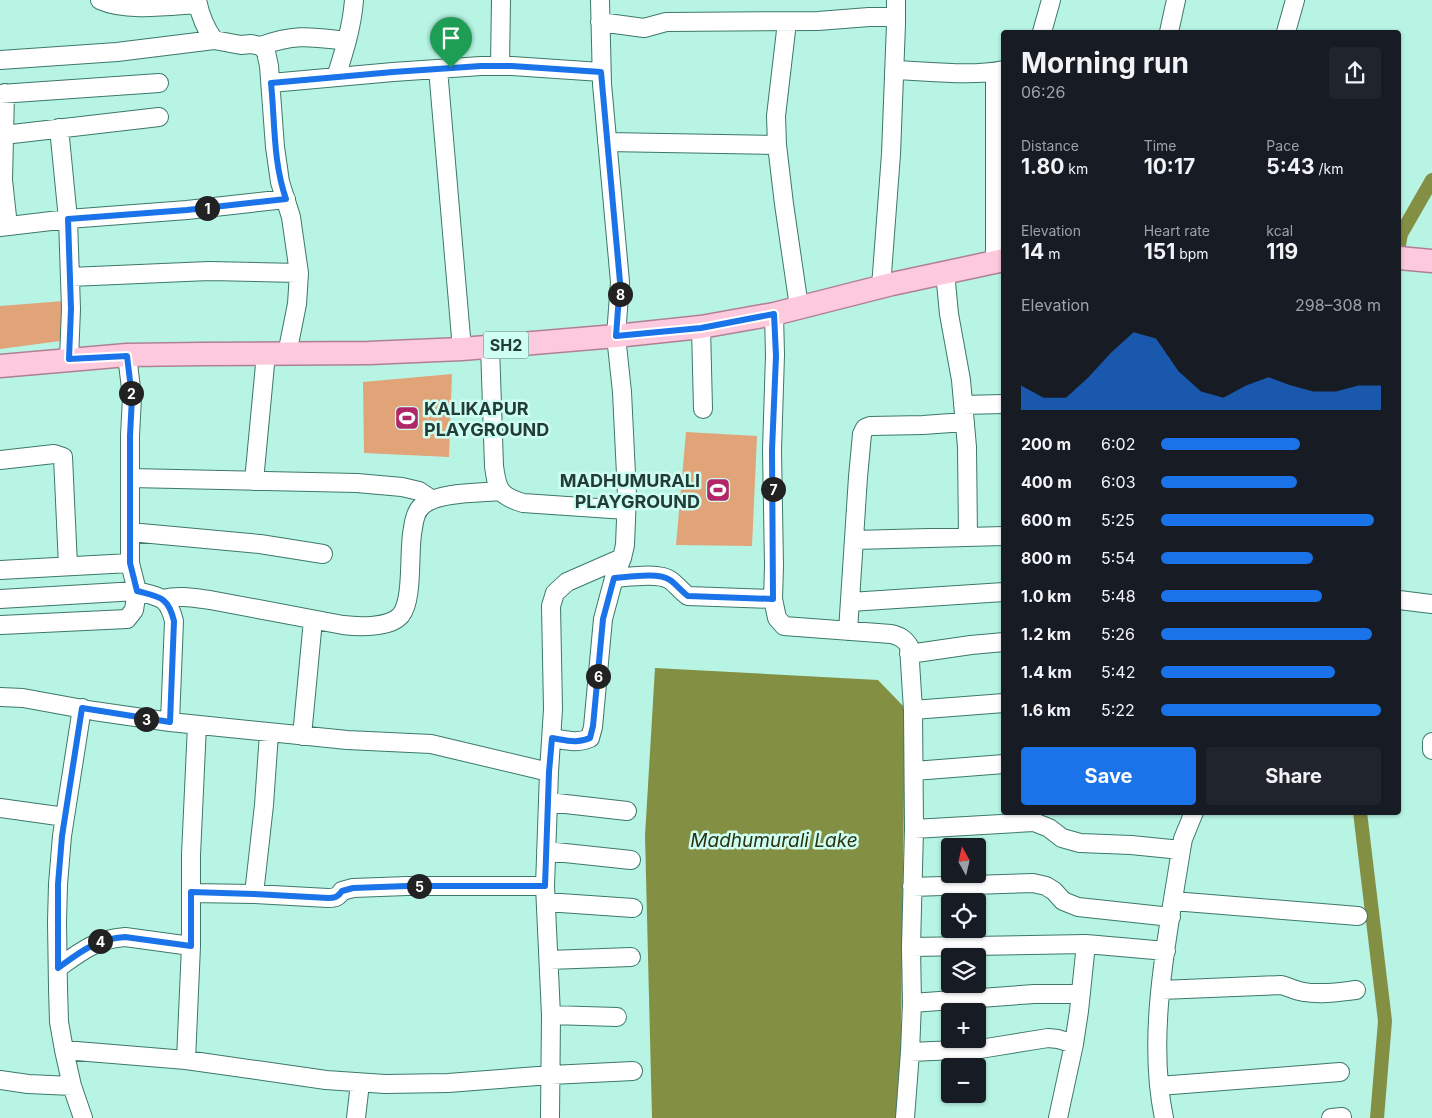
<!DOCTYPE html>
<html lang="en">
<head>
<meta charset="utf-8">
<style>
	body { margin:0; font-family:Inter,sans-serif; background:#20242c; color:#f1f3f6; height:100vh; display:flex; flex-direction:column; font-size:19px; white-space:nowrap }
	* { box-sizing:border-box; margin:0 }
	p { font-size:16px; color:#9ea1a6 }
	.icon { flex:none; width:28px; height:28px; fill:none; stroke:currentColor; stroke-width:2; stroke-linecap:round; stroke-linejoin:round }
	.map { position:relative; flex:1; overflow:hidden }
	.details { position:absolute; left:1001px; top:30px; width:400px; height:785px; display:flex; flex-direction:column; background:#171b24; border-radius:5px; box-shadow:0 1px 4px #0004 }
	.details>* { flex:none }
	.needle { width:32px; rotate:352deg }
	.buttons { position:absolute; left:941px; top:838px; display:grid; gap:10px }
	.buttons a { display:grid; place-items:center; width:45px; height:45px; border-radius:5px; background:#171b24; box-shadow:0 1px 4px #0004; font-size:25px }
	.pin { position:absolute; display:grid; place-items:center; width:42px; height:42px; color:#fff; margin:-51px -21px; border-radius:50% 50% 50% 0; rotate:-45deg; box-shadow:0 0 5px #0007 }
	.pin .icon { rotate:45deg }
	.km { position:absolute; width:25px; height:25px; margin:-12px; border-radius:50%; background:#222; color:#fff; font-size:14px; line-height:25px; text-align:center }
	.round { display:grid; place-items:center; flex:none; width:52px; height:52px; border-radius:5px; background:#20242c }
	.headline { display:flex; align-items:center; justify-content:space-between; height:85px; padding:0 20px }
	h1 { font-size:28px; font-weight:700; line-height:38px }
	.figures { display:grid; grid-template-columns:repeat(3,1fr); gap:8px; height:85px; padding:5px 20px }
	.figures div { display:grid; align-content:center }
	.figures b { font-size:21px; font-weight:700 }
	.figures small { font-size:14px; font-weight:400 }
	.figures p { font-size:14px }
	.chart { height:140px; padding:10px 20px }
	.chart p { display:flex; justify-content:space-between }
	.chart svg { width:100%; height:90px; margin-top:5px; fill:#1a73e8; opacity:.7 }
	.cta { display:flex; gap:10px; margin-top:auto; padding:10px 20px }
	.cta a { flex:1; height:58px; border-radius:5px; background:#1a73e8; color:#fff; font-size:20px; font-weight:700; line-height:58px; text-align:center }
	.cta a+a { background:#20242c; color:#f1f3f6 }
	ul { padding:0 20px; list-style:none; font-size:16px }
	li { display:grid; grid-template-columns:80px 60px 1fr; align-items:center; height:38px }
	li i { height:12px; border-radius:6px; background:#1a73e8 }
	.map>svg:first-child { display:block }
	.green { fill:#e0a478 }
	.water { fill:#839043 }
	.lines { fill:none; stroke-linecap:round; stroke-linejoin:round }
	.canal { stroke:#839043; stroke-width:14 }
	.minor-casing { stroke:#3d786a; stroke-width:20 }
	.major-casing { stroke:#b08092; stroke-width:25 }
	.minor { stroke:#fff; stroke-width:18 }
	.major { stroke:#fdc9dc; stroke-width:22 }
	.route-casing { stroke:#fff; stroke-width:10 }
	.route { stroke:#1a73e8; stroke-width:6 }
	.labels { text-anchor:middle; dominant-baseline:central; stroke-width:5; stroke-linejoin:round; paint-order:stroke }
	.shield { fill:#cefff2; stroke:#56766e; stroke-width:1 }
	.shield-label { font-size:16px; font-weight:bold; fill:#233c36 }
	.poi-label { font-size:18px; font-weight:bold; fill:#233c36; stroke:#cefff2; text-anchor:start }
	.water-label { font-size:19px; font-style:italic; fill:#2c3210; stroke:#cefff2 }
</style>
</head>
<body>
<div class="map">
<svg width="1432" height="1118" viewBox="0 0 1432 1118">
	<rect width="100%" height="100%" fill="#b7f4e4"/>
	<!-- green -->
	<path class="green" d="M64,301L68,340L0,349V306Z
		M452,374L449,457L364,453L363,382Z
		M686,432L757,436L752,546L676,545Z"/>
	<!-- water -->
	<path class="water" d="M655,668L878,680L905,708L900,1118H652L645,836Z"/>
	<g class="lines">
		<!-- canal -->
		<path class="canal" d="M1399,245L1401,234L1432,180
			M1360,812L1385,1021L1377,1118"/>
		<defs>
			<path id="minor" d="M100,0C127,12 168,6 198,4
				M197,0C200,15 205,28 214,40L241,45L251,44L261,46L266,52L269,66L275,147L280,182L291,217L299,273L297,304L287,354
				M600,22L644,28L666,22L818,21L869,17H896
				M787,22L776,116L777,145L784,204L799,307
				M1042,32L1051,0
				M1169,32L1176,0
				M1286,32L1295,0
				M261,46C295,33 313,37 347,41
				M0,60L117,52L214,40
				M500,66L501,0
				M438,69L462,349
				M894,70C928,71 970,77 1004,70
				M995,72V261
				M336,77C344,52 352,27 354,0
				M271,83L393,72L481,66H512L601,72
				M5,93L3,180L8,226
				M0,94L159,83
				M59,128L68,219L187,210L286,199
				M4,135L159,117
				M607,142L777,145
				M0,227L68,219L71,309L69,359
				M945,272L949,314L961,380L967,447L968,537
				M70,277L209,271L299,273
				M881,287L891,154L896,24V0
				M774,314L775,355L772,450L774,566L773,599L777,618L784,626L891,634C899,636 904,638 909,646L913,710L914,829L911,947L912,1003L910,1052L905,1118
				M701,327L703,409
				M490,346L494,466C497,489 499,496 523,503L626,510
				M127,355L132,397L130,436V563L137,591C159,597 168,596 174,621L170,722
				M963,405L1004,404
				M0,460L54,454L63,457L68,566
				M131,478L357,483L402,487L419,491L431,499
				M254,481L266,354
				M130,532L260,544L323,554
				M854,540L1004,536
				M0,570L130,563
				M614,578C628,577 659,572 670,580C676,584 681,591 688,596L773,599
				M0,599L137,591L134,610L127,619L1,625
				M163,599C179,595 194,598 210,600L343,625C359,627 390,628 401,615C414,598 408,550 413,528C414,520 416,510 423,505C438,492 480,493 501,491
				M1399,600L1432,604
				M850,602L1004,592
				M848,631L858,477L862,434L865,428L870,426L923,425L965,422
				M909,654L971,645L1004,642
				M0,697L23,698L94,711L170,722L347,740L431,744L549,772
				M82,708L62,836L58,884L57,922L58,988L59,1022L64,1050L72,1086L83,1118
				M913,710L1004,703
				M302,736L313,620
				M552,738C565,740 577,744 590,738L593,727L603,619L614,578L622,558
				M1432,742V750
				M914,771L1004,764
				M548,802L627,811
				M0,808L65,817
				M914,829L1034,822L1049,828L1062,838L1080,843L1131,845L1181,850
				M546,851L631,860
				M912,887L1033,883L1046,886L1054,891L1063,901L1078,907L1171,917
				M191,893L254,894L328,898C335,898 338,897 342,891L353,888L407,886H545
				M254,894L264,805L269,733
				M1173,901L1358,916
				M546,902L633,908
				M911,947L1086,944L1166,951
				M549,960L631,957
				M58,968C80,952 96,939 125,937L191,946
				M1161,990L1281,985C1289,987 1296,991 1304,992C1321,995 1339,992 1356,990
				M912,1003L1034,994H1081
				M551,1015L617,1017
				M64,1050L186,1060L326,1080L385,1084L448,1083L551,1075L633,1071
				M910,1052L980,1049L1048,1038L1058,1039L1074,1044
				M186,1060L191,946V855L197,725
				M0,1080L28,1084L72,1086
				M1159,1086L1340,1072
				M356,1118L360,1083
				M550,1118L551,1015L545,886L549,772L553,709L551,606L555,593L567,582L622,558L625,545L627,495L622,392L616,336L620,282L602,84L600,0
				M1058,1118L1074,1044L1079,1011L1086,944
				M1164,1118C1146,1034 1168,934 1181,850L1183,839L1194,812
				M1331,1118L1342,1117"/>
			<path id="major" d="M1399,258L1432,261
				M0,366L127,355L202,354L369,353L462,349L616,336L701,327L774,314L892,284L1004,260"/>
		</defs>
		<!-- minor casing -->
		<use href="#minor" class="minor-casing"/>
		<!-- major casing -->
		<use href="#major" class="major-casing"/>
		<!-- minor -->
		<use href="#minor" class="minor"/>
		<!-- major -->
		<use href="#major" class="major"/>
	</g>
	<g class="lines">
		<defs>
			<path id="route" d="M481,66H512L601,72L620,282L616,336L701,328L774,314L776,356L772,450L773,599L688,596C681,591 676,584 670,580C659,572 628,577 614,578L603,619L593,726L590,738C577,744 565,740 552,738L549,772L545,886H407L353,888L342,891C338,897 335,898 328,898L254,894L191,892V946L125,937C96,939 80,952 58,968V884L62,836L82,708L170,722L174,621C168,596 159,597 137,591L130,563V436L132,397L127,356L69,359L71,309L68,219L187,210L286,199C273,162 275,122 271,83L393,72Z"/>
		</defs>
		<!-- route casing -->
		<use href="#route" class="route-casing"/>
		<!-- route -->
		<use href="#route" class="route"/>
	</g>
	<!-- icons -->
	<defs>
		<symbol id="stadium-square" viewBox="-11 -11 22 22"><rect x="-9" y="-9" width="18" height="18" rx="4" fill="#b02667" stroke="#cefff2"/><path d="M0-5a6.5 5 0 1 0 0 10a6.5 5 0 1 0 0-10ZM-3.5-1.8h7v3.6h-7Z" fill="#fff"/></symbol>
	</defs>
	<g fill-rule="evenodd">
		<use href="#stadium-square" x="393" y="404" width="28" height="28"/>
		<use href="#stadium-square" x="704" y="476" width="28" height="28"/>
	</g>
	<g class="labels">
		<!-- shield labels -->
		<rect class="shield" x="483.5" y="331.5" width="45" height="27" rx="4"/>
		<g class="shield-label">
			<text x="506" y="345">SH2</text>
		</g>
		<!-- poi labels -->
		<g class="poi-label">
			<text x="424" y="408">KALIKAPUR<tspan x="424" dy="21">PLAYGROUND</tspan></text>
			<text x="700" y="480" text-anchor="end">MADHUMURALI<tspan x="700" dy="21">PLAYGROUND</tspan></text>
		</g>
		<!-- water labels -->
		<g class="water-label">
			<text x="774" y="840">Madhumurali Lake</text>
		</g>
	</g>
</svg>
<div class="buttons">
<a><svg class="needle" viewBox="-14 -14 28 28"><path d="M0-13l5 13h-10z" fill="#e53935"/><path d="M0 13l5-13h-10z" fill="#9ea1a6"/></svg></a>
<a><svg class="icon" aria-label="locate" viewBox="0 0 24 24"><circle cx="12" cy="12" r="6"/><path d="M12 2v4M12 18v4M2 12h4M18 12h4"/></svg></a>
<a><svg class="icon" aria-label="layers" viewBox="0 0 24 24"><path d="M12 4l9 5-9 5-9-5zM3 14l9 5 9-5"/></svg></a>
<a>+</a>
<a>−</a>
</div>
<div class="pin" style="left:451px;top:68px;background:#1e9e55"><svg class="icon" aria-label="arrive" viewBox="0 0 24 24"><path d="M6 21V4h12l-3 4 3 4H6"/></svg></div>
<b class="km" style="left:207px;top:208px">1</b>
<b class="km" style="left:131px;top:393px">2</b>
<b class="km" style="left:146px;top:719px">3</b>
<b class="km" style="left:100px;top:941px">4</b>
<b class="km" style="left:419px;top:886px">5</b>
<b class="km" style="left:598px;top:676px">6</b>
<b class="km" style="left:773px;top:489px">7</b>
<b class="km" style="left:620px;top:294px">8</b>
<section class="details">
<div class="headline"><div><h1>Morning run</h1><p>06:26</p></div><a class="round"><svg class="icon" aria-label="share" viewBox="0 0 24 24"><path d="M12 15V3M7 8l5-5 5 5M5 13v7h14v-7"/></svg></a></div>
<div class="figures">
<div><p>Distance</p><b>1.80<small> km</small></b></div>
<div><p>Time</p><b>10:17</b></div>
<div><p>Pace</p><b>5:43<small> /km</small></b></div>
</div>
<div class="figures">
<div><p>Elevation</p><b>14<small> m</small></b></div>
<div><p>Heart rate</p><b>151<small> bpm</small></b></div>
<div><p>kcal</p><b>119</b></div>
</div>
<div class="chart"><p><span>Elevation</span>298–308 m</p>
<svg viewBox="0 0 160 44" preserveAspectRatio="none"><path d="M0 44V32L10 38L20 38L30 28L40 16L50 6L60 9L70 25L80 35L90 38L100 32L110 28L120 32L130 35L140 35L150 32L160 32V44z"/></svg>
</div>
<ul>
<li><b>200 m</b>6:02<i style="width:63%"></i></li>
<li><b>400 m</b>6:03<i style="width:62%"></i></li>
<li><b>600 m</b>5:25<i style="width:97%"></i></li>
<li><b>800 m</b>5:54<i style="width:69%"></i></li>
<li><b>1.0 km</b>5:48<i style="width:73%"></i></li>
<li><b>1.2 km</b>5:26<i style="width:96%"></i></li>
<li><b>1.4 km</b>5:42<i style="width:79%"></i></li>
<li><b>1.6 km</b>5:22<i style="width:100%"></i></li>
</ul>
<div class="cta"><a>Save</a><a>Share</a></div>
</section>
</div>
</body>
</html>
